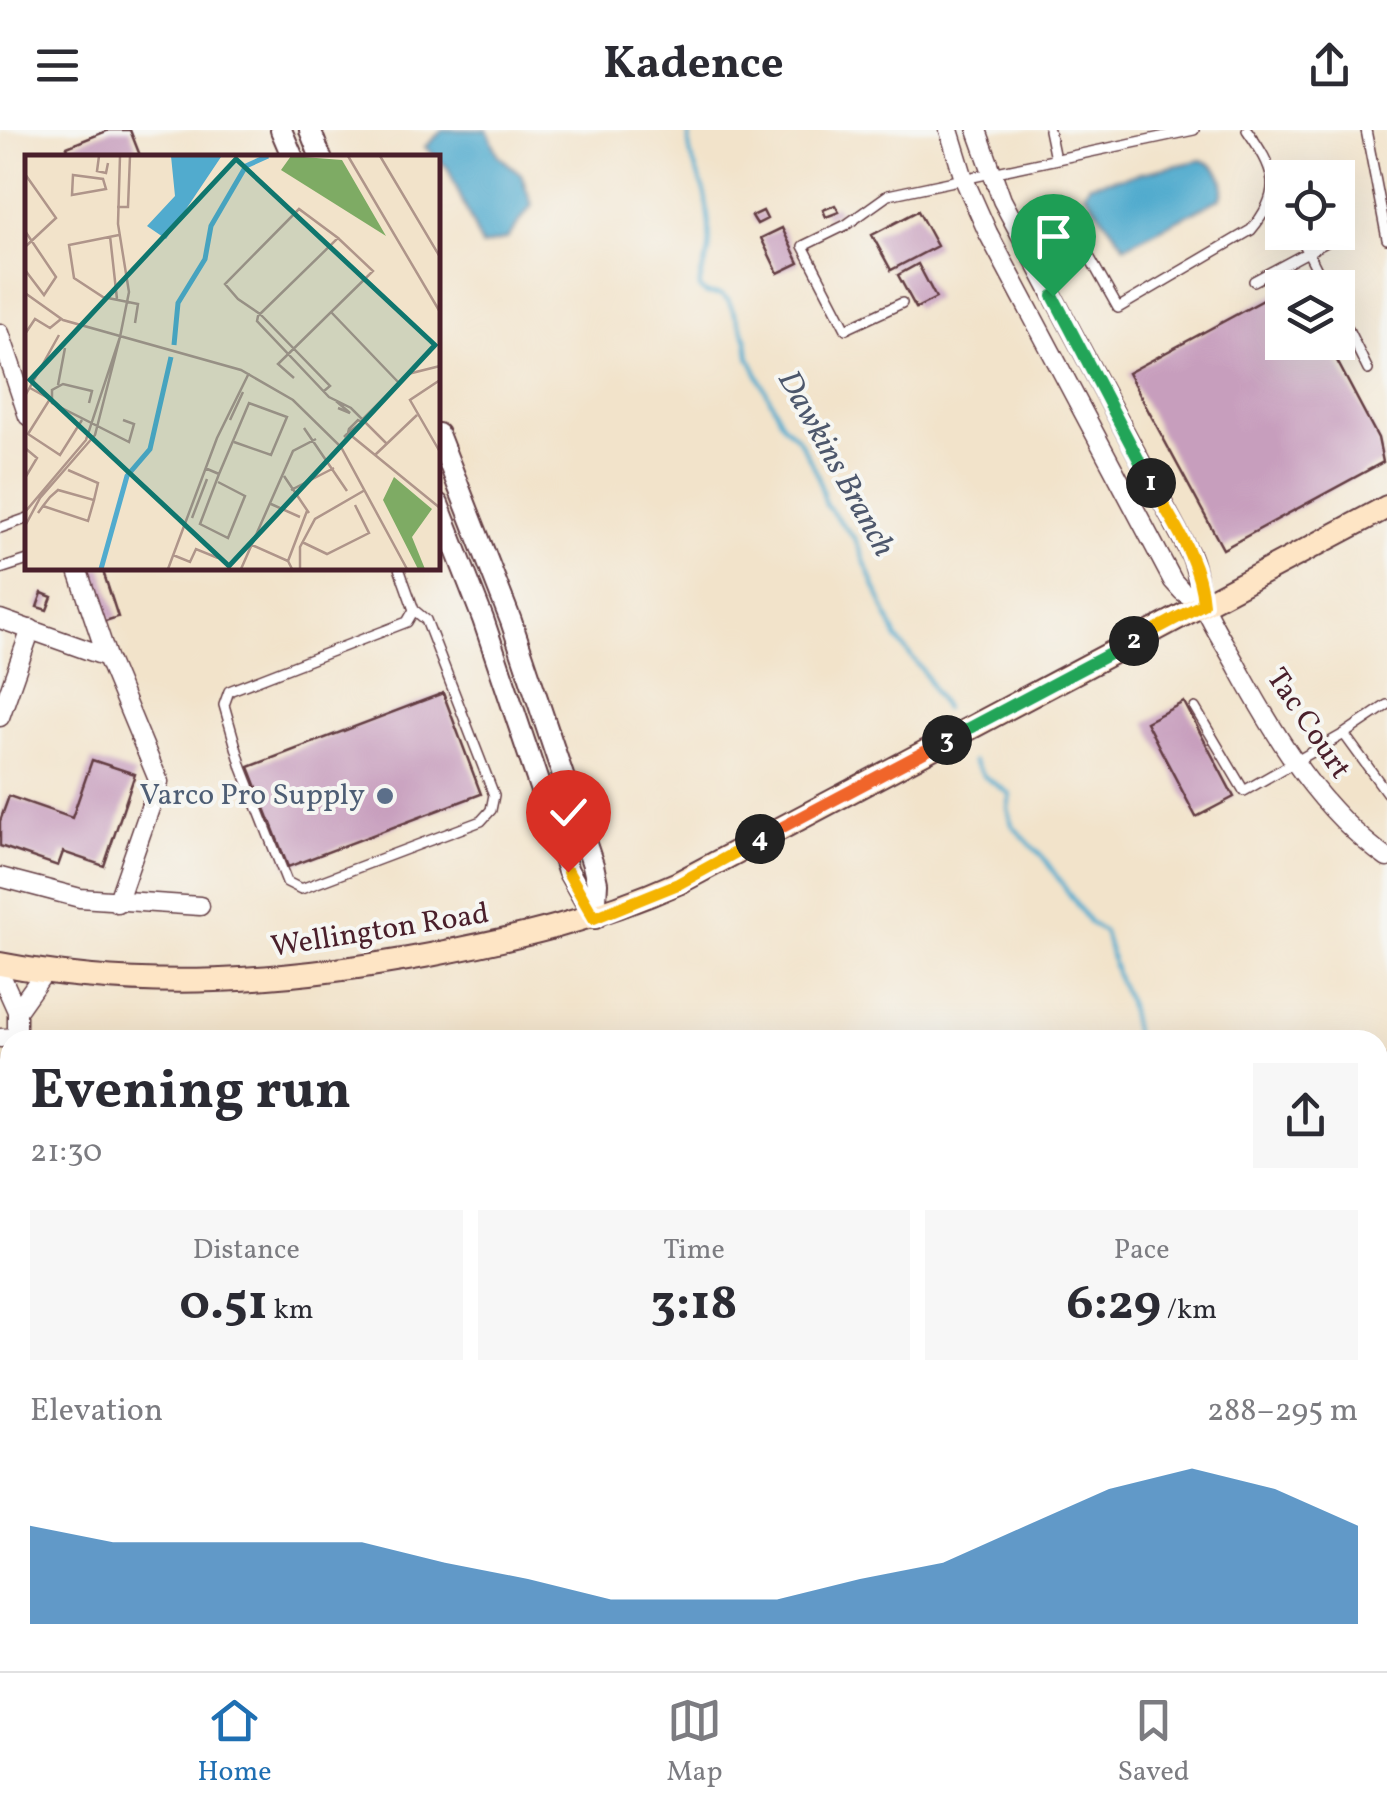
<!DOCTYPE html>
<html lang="en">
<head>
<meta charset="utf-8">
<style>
	body { margin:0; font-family:Vollkorn,serif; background:#f7f7f7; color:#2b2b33; height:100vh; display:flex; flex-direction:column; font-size:38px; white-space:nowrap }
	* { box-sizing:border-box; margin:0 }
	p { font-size:32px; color:#7c7c81 }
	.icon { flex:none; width:55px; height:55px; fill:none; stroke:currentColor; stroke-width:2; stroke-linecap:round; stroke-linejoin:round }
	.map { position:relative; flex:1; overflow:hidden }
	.drawer { position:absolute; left:0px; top:900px; width:1388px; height:642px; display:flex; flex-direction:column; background:#fff; border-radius:30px 30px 0 0; box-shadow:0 10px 40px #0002 }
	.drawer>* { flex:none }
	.fabs { position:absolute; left:1265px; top:30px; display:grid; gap:20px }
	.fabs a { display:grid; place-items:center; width:90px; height:90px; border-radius:0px; background:#fff; box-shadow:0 10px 40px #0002; font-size:50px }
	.pin { position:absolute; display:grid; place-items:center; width:85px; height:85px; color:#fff; margin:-102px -42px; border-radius:50% 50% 50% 0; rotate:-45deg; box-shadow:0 0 10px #0007 }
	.pin .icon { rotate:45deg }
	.km { position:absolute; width:50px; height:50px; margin:-25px; border-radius:50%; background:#222; color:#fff; font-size:28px; line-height:50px; text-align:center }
	.round { display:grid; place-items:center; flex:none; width:105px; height:105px; border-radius:0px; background:#f7f7f7 }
	.summary { display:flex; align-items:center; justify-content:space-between; height:170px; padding:0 30px }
	h1 { font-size:55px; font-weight:700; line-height:75px }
	.figures { display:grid; grid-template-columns:repeat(3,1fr); gap:15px; height:170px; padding:10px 30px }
	.figures div { display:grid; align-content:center; border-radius:0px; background:#f7f7f7; text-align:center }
	.figures b { font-size:50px; font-weight:700 }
	.figures small { font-size:28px; font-weight:400 }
	.figures p { font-size:28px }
	.chart { height:280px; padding:20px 30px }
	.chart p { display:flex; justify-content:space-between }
	.chart svg { width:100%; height:180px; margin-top:10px; fill:#1f6fb2; opacity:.7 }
	header { display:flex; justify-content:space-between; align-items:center; height:130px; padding:0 30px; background:#fff; font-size:45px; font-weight:700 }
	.menu { display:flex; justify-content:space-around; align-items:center; height:140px; border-top:2px solid #e1e1e2; background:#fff; font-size:28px; color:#7c7c81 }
	.menu a { display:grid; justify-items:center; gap:5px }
	.menu .current { color:#1f6fb2 }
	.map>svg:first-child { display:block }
	.water { fill:#51abce; stroke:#4e657c; stroke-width:2.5 }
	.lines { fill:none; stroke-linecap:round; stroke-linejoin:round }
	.stream { stroke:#51abce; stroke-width:4 }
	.building { fill:#c79ebd }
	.service-casing { stroke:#633c43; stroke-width:12 }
	.minor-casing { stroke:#633c43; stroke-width:21 }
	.tertiary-casing { stroke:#633c43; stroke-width:24 }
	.secondary-casing { stroke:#633c43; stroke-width:26 }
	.path { stroke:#633c43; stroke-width:2.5; stroke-dasharray:8 8; stroke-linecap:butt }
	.service { stroke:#fff; stroke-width:9 }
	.minor { stroke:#fff; stroke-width:18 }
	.tertiary { stroke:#fff; stroke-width:20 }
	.secondary { stroke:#fee5c5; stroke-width:22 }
	.split-1-casing { stroke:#fff; stroke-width:20 }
	.split-2-casing { stroke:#fff; stroke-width:20 }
	.split-3-casing { stroke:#fff; stroke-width:20 }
	.split-4-casing { stroke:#fff; stroke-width:20 }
	.split-5-casing { stroke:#fff; stroke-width:20 }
	.split-1 { stroke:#22a559; stroke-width:12 }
	.split-2 { stroke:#f5b400; stroke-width:12 }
	.split-3 { stroke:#22a559; stroke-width:12 }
	.split-4 { stroke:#f0652b; stroke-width:12 }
	.split-5 { stroke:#f5b400; stroke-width:12 }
	.service-dot { fill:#5c6f8a; stroke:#f6f6f2; stroke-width:4 }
	.labels { text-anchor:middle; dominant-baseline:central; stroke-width:8; stroke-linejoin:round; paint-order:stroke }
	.street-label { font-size:30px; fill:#4a1f2b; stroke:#f6f6f2 }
	.service-label { font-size:30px; fill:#4e5e75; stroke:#f6f6f2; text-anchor:end }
	.water-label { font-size:32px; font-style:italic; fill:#4d576c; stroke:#f6f6f2 }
	.inset-river { fill:none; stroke:#51abce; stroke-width:5 }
	.inset-road { fill:none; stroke:#af958a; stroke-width:2.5 }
	.view { fill:#0f766e; fill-opacity:0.15; stroke:#0f766e; stroke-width:5 }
	.inset-edge { fill:none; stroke:#4a1f2b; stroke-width:5 }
</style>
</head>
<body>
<header><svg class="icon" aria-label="menu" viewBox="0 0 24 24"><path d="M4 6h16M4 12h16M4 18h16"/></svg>Kadence<svg class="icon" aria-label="share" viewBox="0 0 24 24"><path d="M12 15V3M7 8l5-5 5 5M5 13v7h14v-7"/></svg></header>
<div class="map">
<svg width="1387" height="1541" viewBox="0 0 1387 1541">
	<rect width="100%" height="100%" fill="#f6f6f2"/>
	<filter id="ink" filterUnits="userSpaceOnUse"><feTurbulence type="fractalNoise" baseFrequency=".01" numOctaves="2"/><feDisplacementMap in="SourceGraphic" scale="20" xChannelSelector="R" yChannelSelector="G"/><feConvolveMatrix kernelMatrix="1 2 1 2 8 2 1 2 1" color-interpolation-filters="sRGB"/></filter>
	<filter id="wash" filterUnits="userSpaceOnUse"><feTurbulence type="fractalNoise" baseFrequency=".0048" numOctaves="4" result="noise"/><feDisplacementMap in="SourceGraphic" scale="40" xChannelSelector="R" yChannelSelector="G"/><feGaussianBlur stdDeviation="2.25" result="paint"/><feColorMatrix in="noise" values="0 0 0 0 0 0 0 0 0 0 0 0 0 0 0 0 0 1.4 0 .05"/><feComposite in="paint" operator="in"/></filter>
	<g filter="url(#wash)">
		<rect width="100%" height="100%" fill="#f2e3ca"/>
		<!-- water -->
		<path class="water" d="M443,0H487L499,26L521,44L532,75L507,109L482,116L448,38L425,17Z
			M1201,30C1218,36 1228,49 1221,68L1125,116L1084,63L1090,54Z
			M1387,990V1197L1378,1146V994Z"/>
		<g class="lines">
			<!-- stream -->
			<path class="stream" d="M690,0C684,25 702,46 706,70C708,86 711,104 709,120C708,134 698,144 700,159L707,164L721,165L728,170L747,210L749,227L782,293L799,310L817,343L826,375L855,409L897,509L923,541L944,579
				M973,631L985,647L1010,664L1008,678L1012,695L1046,731L1089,792L1104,802L1118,849L1128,871L1136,910
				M1321,1532L1323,1541"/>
		</g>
		<g id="blocks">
			<!-- building -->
			<path class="building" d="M109,0H130L141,28H71L67,17Z
				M835,75L839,82L826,87L823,80Z
				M763,81L767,89L757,94L752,86Z
				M918,81L937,116L891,140L872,105Z
				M782,98L799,133L778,143L761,108Z
				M918,134L936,168L916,178L898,145Z
				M1282,160V212H1327L1378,308L1383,332L1223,419L1128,243Z
				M84,438H102L118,487L102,492Z
				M42,463L52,467L47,480L37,477Z
				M443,563L481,664L288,737L249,637Z
				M1184,572L1234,667L1196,687L1146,592Z
				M92,630L135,644L104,736L63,722L58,736L0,716V691L9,666L72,688Z
				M532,1532H698V1541H532Z
				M816,1532H957L956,1541H816Z"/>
		</g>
	</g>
	<g filter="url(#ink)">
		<use href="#blocks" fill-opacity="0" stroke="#633c43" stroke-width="2.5"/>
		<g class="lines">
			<defs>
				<path id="service" d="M1049,0L1055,29
					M1366,0L1387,109
					M1267,82L1282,88
					M1298,102L1326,158
					M1086,121L1118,178L1251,100C1285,60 1274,39 1247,0
					M1254,151L1347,101
					M902,173L846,199L803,116L846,95L888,65L1194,0
					M1338,179L1368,240
					M0,398L28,388
					M399,438L414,480L426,490L494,665L491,680L481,691L301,759L287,752L242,638L224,575L229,561L407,492L414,480
					M0,439L28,430
					M1195,578L1244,661L1344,604L1387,575
					M1344,604L1387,663
					M10,920L6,928L3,997L10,1003
					M0,1023L10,1015
					M0,1253V1299
					M491,1541L492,1532
					M736,1541V1532
					M983,1541L984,1532"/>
				<path id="minor" d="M949,0L964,49L988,103L1173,451L1182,461L1203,474
					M977,0L1002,70L1191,426C1198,443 1198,462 1205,478C1214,499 1228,519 1239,540C1278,611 1320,680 1387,728
					M0,203L28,286
					M77,438L107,527L159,652L117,773
					M0,489L107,527
					M0,587L31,499
					M0,747L80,768L200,776
					M0,843L17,881L44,843
					M0,908L17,907V881"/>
				<path id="tertiary" d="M281,0L293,28
					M310,0L321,28
					M438,304L511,491L593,735L597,753L595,788
					M438,374L483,489L568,741L595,788"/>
				<path id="secondary" d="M0,834C145,862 286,852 430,825C518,808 595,790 678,753L1387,377"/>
			</defs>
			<!-- service casing -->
			<use href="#service" class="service-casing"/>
			<!-- minor casing -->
			<use href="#minor" class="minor-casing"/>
			<!-- tertiary casing -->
			<use href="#tertiary" class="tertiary-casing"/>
			<!-- secondary casing -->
			<use href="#secondary" class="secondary-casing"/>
			<!-- path -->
			<path class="path" d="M1378,927L1387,926
				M1378,977L1387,973
				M1378,1242L1387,1294
				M1062,1541L1063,1532"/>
			<!-- service -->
			<use href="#service" class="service"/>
			<!-- minor -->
			<use href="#minor" class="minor"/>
			<!-- tertiary -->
			<use href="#tertiary" class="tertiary"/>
			<!-- secondary -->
			<use href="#secondary" class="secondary"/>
		</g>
	</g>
	<g class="lines" filter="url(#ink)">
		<defs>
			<path id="split-1" d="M1053,166L1151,353"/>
			<path id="split-2" d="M1134,511L1203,474C1200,429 1172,392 1151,353"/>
			<path id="split-3" d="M947,610L1134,511"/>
			<path id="split-4" d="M760,709L947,610"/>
			<path id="split-5" d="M568,742L594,788L678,754L760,709"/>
		</defs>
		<!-- split-1 casing -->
		<use href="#split-1" class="split-1-casing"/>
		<!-- split-2 casing -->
		<use href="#split-2" class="split-2-casing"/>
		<!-- split-3 casing -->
		<use href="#split-3" class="split-3-casing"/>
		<!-- split-4 casing -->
		<use href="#split-4" class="split-4-casing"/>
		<!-- split-5 casing -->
		<use href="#split-5" class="split-5-casing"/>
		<!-- split-1 -->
		<use href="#split-1" class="split-1"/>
		<!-- split-2 -->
		<use href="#split-2" class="split-2"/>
		<!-- split-3 -->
		<use href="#split-3" class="split-3"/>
		<!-- split-4 -->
		<use href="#split-4" class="split-4"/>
		<!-- split-5 -->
		<use href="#split-5" class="split-5"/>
	</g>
	<!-- markers -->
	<circle class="service-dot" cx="385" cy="666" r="10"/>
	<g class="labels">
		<!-- street labels -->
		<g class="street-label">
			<text transform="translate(1308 594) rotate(56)">Tac Court</text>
			<text transform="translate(380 801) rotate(-9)">Wellington Road</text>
		</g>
		<!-- service labels -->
		<g class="service-label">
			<text x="365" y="666">Varco Pro Supply</text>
		</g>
		<!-- water labels -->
		<g class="water-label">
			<text transform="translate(835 334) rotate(61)">Dawkins Branch</text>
		</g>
	</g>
	<!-- overview -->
	<g transform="translate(25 25)">
		<rect width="415" height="415" fill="#f2e3ca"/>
		<path d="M266,1L317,5L361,81L256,15ZM369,322L407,354L387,382L400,414H393L358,345Z" fill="#7eab64"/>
		<path d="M146,1L196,2L141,84L122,71L150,41Z" fill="#51abce"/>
		<path class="inset-river" d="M149,190L153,148L180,104L186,71L221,11L243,1M76,414L102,321L125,294L146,202"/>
		<path class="inset-road" d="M74,1L72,16L81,18L83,8M323,1L415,157M355,1L415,102M0,19L31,63L0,92M48,20L78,24L81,34L47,40ZM92,52H103L105,1M0,76L31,122L19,140L0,115M94,80L44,90L49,123L78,142L113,149L110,168M85,81L92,144M0,138L38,165L216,215L268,245L316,292L382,414M306,157L374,228M0,179L10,164L25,173L36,164M269,223L253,209L348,116L313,83M415,225L385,245L415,297M33,230L40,193M5,233L25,244L3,279L35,300L57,265M299,236L305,231L238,162L235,159L213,144L200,129L274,54L313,83L235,159L233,161L232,166L304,242L326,253L361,288M0,241L34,180M311,246L325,258L313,253M64,248L67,236L38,229L27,235V248L104,287L109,269L98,265M205,265L218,237M333,265L337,267L323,278L324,274ZM337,265L383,219L415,211M279,273L322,336M319,282L323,278L415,353M0,293L12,303L0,323M350,300L392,260M180,313L194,319L224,248L262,262L246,300L209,287M43,315L73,328L69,345M259,321L284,358M193,327L220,341L203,383L175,369L194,319M266,335L309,313M246,349L275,362M0,357L61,285L95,182L104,137L93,69L95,1M13,358L18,351L25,342L33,335L69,345L63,366L18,351M167,363L182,324M0,371L15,343L70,280L95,182M277,387L302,399L344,378L330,350M227,390L263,406L267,414M148,400L165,407L171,394L193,403M263,406L282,356M143,414L192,283L224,218M216,414L268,296L291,284M275,414V392L290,364L340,335"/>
		<path class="view" d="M211,4L410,190L204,411L5,225Z"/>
		<rect width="415" height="415" class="inset-edge"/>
	</g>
</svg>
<div class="fabs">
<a><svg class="icon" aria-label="locate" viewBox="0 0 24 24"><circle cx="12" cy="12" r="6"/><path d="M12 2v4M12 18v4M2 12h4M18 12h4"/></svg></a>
<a><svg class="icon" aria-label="layers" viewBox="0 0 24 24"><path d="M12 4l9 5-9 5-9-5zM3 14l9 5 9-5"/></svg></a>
</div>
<div class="pin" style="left:1053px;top:166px;background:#1e9e55"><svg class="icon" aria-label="arrive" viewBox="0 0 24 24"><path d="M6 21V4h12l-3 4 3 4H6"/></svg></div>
<div class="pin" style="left:568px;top:742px;background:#d93025"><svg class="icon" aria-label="check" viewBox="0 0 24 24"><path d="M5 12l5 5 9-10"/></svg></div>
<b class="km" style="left:1151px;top:353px">1</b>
<b class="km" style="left:1134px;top:511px">2</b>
<b class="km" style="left:947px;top:610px">3</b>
<b class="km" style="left:760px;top:709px">4</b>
<section class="drawer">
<div class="summary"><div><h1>Evening run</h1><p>21:30</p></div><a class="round"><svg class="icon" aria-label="share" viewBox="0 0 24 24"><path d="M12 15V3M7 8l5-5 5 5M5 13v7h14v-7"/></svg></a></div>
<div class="figures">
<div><p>Distance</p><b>0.51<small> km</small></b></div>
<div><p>Time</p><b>3:18</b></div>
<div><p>Pace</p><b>6:29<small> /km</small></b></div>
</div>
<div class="chart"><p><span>Elevation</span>288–295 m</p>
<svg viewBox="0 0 160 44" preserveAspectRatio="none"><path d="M0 44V20L10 24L20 24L30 24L40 24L50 29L60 33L70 38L80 38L90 38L100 33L110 29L120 20L130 11L140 6L150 11L160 20V44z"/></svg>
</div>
</section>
</div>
<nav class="menu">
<a class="current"><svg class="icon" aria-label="home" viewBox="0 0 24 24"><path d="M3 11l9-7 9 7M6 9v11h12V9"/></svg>Home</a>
<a><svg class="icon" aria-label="map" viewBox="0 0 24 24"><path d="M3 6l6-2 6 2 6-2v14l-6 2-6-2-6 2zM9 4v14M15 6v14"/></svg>Map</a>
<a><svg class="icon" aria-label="saved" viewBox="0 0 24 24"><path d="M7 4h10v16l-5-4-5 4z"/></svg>Saved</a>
</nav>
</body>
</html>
